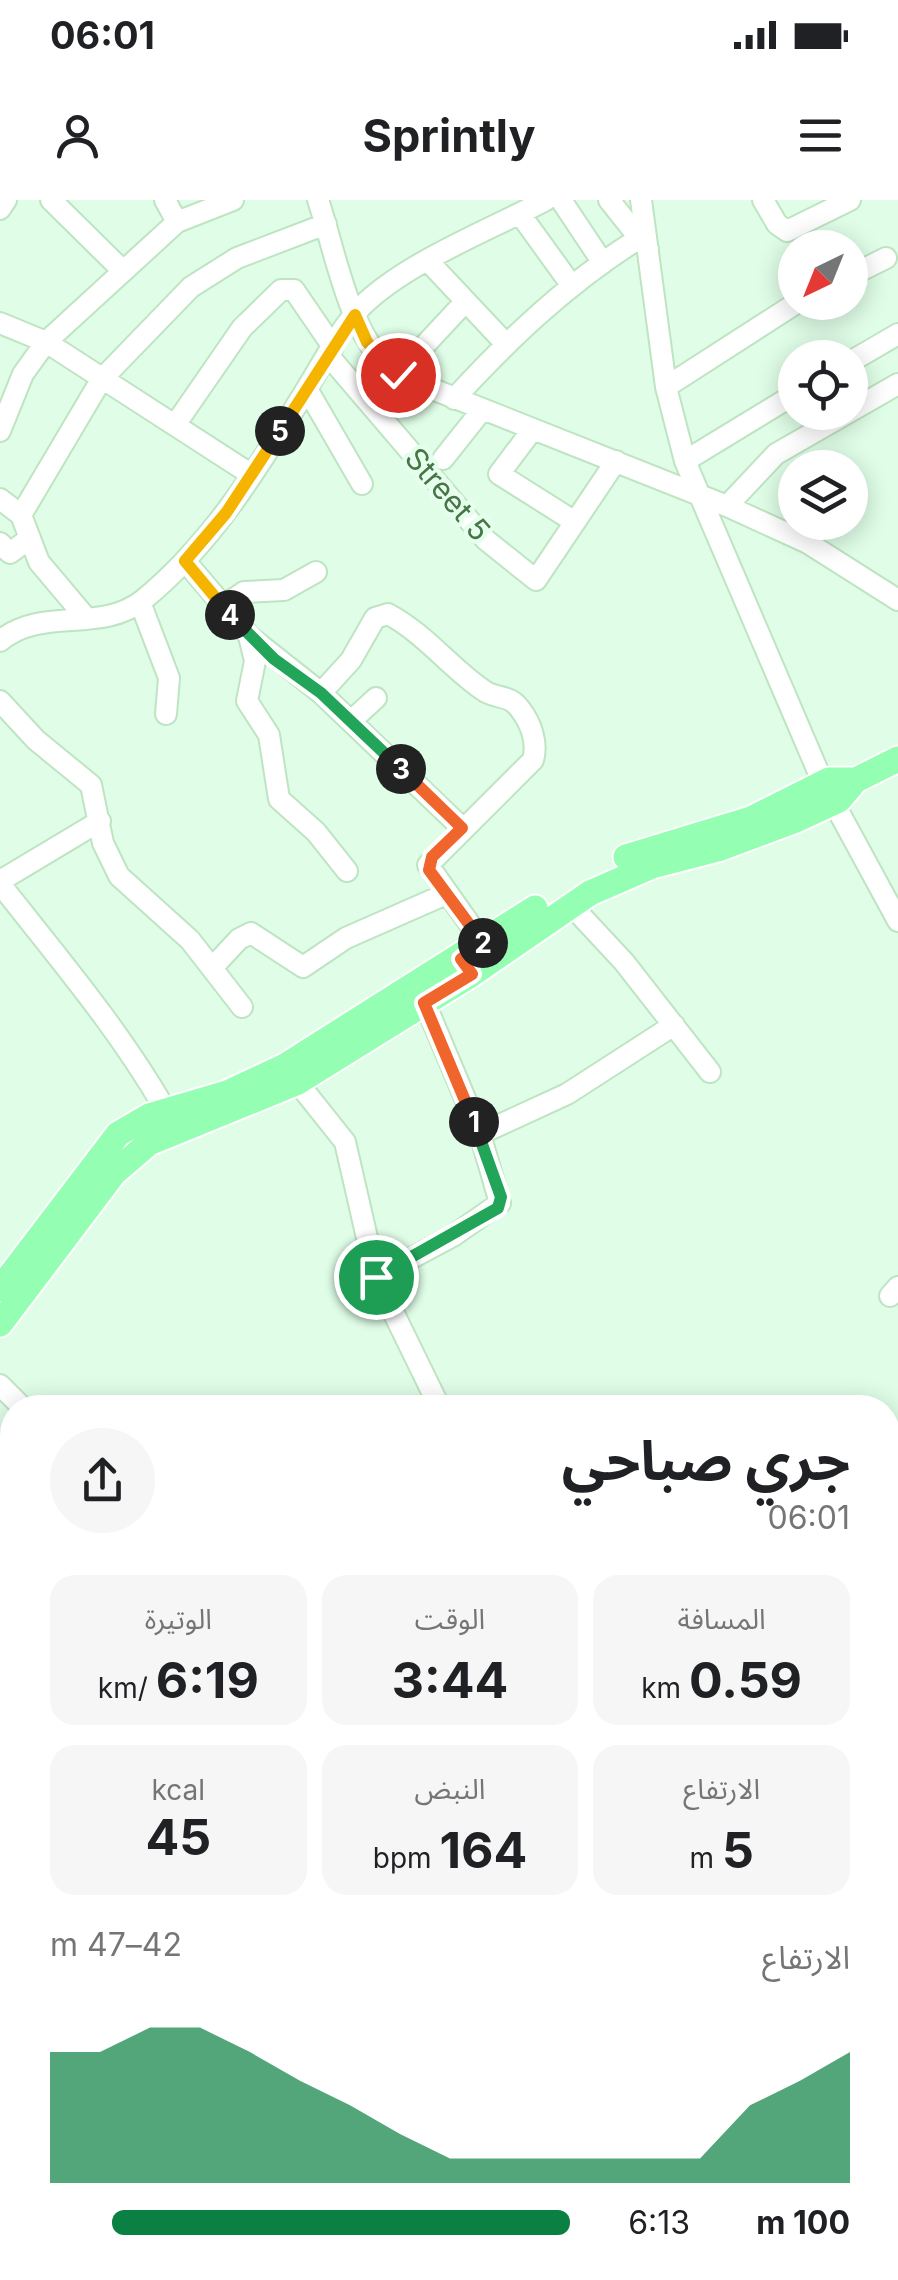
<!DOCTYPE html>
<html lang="ar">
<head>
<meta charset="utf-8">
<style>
	body { margin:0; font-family:Inter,"Noto Sans Arabic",sans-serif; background:#f6f6f6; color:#202124; direction:rtl; height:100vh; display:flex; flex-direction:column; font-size:38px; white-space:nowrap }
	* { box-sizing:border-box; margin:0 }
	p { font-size:32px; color:#757577 }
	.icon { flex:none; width:55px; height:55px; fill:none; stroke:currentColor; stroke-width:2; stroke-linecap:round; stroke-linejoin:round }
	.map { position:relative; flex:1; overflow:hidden; direction:ltr }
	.side { position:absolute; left:0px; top:1195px; width:900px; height:885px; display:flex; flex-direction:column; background:#fff; border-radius:40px 40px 0 0; box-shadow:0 5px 25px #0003; direction:rtl }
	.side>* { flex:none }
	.needle { width:65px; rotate:223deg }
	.controls { position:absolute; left:778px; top:30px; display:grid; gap:20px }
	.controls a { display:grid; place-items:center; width:90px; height:90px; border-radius:50%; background:#fff; box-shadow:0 5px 25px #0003; font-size:50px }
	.pin { position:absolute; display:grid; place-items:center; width:85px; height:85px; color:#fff; margin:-42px; border:5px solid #fff; border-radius:50%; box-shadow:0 2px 10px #0007 }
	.km { position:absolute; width:50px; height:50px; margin:-25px; border-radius:50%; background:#222; color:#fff; font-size:28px; line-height:50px; text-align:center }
	.round { display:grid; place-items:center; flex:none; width:105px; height:105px; border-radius:52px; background:#f6f6f6 }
	.summary { display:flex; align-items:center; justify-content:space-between; height:170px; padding:0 50px }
	h1 { font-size:55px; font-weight:700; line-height:75px }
	.metrics { display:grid; grid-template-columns:repeat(3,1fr); gap:15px; height:170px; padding:10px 50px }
	.metrics div { display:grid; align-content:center; border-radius:25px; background:#f6f6f6; text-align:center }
	.metrics b { font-size:50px; font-weight:700 }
	.metrics small { font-size:28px; font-weight:400 }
	.metrics p { font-size:28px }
	.chart { height:280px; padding:20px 50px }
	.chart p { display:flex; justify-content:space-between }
	.chart svg { width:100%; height:180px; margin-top:10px; fill:#0b8043; opacity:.7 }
	ul { padding:0 50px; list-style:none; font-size:32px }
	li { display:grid; grid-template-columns:160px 120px 1fr; align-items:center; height:75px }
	li i { height:25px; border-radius:12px; background:#0b8043 }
	.status { display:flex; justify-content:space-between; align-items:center; height:70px; padding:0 50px; background:#fff; direction:ltr }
	.status svg { height:28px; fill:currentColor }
	header { display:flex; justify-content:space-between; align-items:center; height:130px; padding:0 50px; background:#fff; font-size:45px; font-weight:700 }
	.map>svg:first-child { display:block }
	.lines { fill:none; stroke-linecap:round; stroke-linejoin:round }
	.minor-casing { stroke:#bee4c2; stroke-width:24 }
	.major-casing { stroke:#fff; stroke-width:29 }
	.minor { stroke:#fff; stroke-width:20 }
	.major { stroke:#94ffb2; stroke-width:25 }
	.split-1-casing { stroke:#fff; stroke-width:20 }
	.split-2-casing { stroke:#fff; stroke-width:20 }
	.split-3-casing { stroke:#fff; stroke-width:20 }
	.split-4-casing { stroke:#fff; stroke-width:20 }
	.split-5-casing { stroke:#fff; stroke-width:20 }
	.split-6-casing { stroke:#fff; stroke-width:20 }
	.split-1 { stroke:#22a559; stroke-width:12 }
	.split-2 { stroke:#f0652b; stroke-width:12 }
	.split-3 { stroke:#f0652b; stroke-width:12 }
	.split-4 { stroke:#22a559; stroke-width:12 }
	.split-5 { stroke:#f5b400; stroke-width:12 }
	.split-6 { stroke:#f5b400; stroke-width:12 }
	.labels { text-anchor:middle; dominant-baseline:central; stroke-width:9; stroke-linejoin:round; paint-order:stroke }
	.street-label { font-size:30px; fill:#467546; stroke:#e6ffed }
</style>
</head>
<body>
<div class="status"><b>06:01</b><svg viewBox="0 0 49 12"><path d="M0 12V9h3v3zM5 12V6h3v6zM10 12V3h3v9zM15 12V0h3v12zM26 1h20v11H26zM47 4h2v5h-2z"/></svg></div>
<header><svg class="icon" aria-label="menu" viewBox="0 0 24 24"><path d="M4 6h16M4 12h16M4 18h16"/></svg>Sprintly<svg class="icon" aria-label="person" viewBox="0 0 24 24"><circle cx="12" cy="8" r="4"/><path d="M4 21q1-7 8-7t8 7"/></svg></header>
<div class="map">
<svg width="898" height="2080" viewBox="0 0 898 2080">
	<rect width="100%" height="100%" fill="#dffde7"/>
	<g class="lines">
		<defs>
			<path id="minor" d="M51,0L123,71
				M165,0L177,22
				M318,0C338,59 347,134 397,175L727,306L808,343L898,400
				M561,0L603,63
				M609,0L648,49
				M641,0L666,187L685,261L823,583L898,721
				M763,0L777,24L787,31L850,0
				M0,9L6,0
				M520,14L572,86
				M429,62L505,143
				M850,76L886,58
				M0,123L46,142L252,275
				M328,155L486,340L536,380L616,261
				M850,162L898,134
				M397,175L464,103
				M666,187L798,102
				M307,189L362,284
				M454,199C510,138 568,83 638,39
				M175,225L242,128L281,90H294L333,147
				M533,229L499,274L575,322
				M0,231L23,174L46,142L177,22L233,0
				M443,259L482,210
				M685,261L795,194
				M0,299L21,315L39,362L87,419
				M727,306L776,254L898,184
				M21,315L101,180L191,87L237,58L326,24
				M0,343L10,353L30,338
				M185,361L249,436L321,493L462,628
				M140,402L169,478L166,514
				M222,407L244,392L284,390L316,372
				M249,436L255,461L247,501L269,535L279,599L316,632L347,671
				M0,441C42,406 100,434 143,400C213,343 259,266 306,190C323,163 339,130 361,107C406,62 490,30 546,0
				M321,493L351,460L375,418L388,414C426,434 454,472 486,492C499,499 510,495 520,509C531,523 538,543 533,560L428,665L483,743
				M0,501L36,540L91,585L103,643L119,676L190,740L242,807
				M351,521L376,498
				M0,681L100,621
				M0,684C60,760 124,835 171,920
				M570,704L624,762L710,872
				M213,767L239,739L251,733L303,767L346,738L446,694
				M290,873L345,942L376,1077L440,1208
				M480,934L567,894L674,825
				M376,1077L453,1036L500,1003L480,934L425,803
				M890,1096L898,1087
				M0,1185L23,1208
				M0,1354L12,1345
				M0,1485L9,1466
				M0,1768L12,1774
				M0,1837L12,1841
				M888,1891L898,1892
				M333,2068L341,2080
				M758,2073L769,2080
				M156,2080L164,2068"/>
			<path id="major" d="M626,657L751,619L829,580H856
				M0,1089L118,934L149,916L227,893L285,866L535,708
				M0,1124L114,973L149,943L296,883L472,774L590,693L652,666L718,649L796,620L839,600L856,580L898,559"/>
		</defs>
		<!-- minor casing -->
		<use href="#minor" class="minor-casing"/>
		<!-- major casing -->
		<use href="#major" class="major-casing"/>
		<!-- minor -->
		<use href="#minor" class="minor"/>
		<!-- major -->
		<use href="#major" class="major"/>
	</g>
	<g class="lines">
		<defs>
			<path id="split-1" d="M376,1077L498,1008L501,997L474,922"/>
			<path id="split-2" d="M474,922L424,803L472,774L461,759L483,743"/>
			<path id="split-3" d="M401,569L462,628L432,657L429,670L483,743"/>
			<path id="split-4" d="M230,415L274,459L321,493L401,569"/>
			<path id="split-5" d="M230,415L185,361L226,313L280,231"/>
			<path id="split-6" d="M280,231L355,115L367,142L398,175"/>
		</defs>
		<!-- split-1 casing -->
		<use href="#split-1" class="split-1-casing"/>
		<!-- split-2 casing -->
		<use href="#split-2" class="split-2-casing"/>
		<!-- split-3 casing -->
		<use href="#split-3" class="split-3-casing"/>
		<!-- split-4 casing -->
		<use href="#split-4" class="split-4-casing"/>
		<!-- split-5 casing -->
		<use href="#split-5" class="split-5-casing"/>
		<!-- split-6 casing -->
		<use href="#split-6" class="split-6-casing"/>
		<!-- split-1 -->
		<use href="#split-1" class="split-1"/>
		<!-- split-2 -->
		<use href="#split-2" class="split-2"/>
		<!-- split-3 -->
		<use href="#split-3" class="split-3"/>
		<!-- split-4 -->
		<use href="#split-4" class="split-4"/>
		<!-- split-5 -->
		<use href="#split-5" class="split-5"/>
		<!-- split-6 -->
		<use href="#split-6" class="split-6"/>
	</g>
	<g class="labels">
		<!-- street labels -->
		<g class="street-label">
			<text transform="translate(448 294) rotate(49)">Street 5</text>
		</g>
	</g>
</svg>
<div class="controls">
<a><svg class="needle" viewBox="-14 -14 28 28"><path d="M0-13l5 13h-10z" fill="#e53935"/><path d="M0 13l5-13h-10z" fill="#757577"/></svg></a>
<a><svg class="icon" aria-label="locate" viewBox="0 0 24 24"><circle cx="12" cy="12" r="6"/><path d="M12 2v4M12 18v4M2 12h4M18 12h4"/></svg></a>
<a><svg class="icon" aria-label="layers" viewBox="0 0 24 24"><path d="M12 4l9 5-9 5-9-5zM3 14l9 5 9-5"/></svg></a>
</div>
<div class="pin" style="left:376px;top:1077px;background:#1e9e55"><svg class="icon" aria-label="arrive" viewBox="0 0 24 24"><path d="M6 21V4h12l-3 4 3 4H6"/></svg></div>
<div class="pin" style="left:398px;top:175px;background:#d93025"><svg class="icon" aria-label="check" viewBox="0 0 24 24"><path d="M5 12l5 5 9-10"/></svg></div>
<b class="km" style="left:474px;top:922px">1</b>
<b class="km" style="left:483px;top:743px">2</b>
<b class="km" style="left:401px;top:569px">3</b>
<b class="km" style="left:230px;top:415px">4</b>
<b class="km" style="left:280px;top:231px">5</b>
<section class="side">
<div class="summary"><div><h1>جري صباحي</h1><p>06:01</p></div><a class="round"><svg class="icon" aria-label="share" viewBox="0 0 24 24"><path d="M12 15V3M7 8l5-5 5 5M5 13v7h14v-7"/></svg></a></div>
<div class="metrics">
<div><p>المسافة</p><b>0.59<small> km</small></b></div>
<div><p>الوقت</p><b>3:44</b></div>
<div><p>الوتيرة</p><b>6:19<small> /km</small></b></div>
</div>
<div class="metrics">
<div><p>الارتفاع</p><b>5<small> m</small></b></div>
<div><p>النبض</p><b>164<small> bpm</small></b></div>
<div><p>kcal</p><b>45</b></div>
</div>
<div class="chart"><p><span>الارتفاع</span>42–47 m</p>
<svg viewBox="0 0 160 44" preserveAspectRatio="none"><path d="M0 44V12L10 12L20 6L30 6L40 12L50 19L60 25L70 32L80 38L90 38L100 38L110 38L120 38L130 38L140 25L150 19L160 12V44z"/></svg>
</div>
<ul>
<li><b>100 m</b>6:13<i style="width:88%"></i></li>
</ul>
</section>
</div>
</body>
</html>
